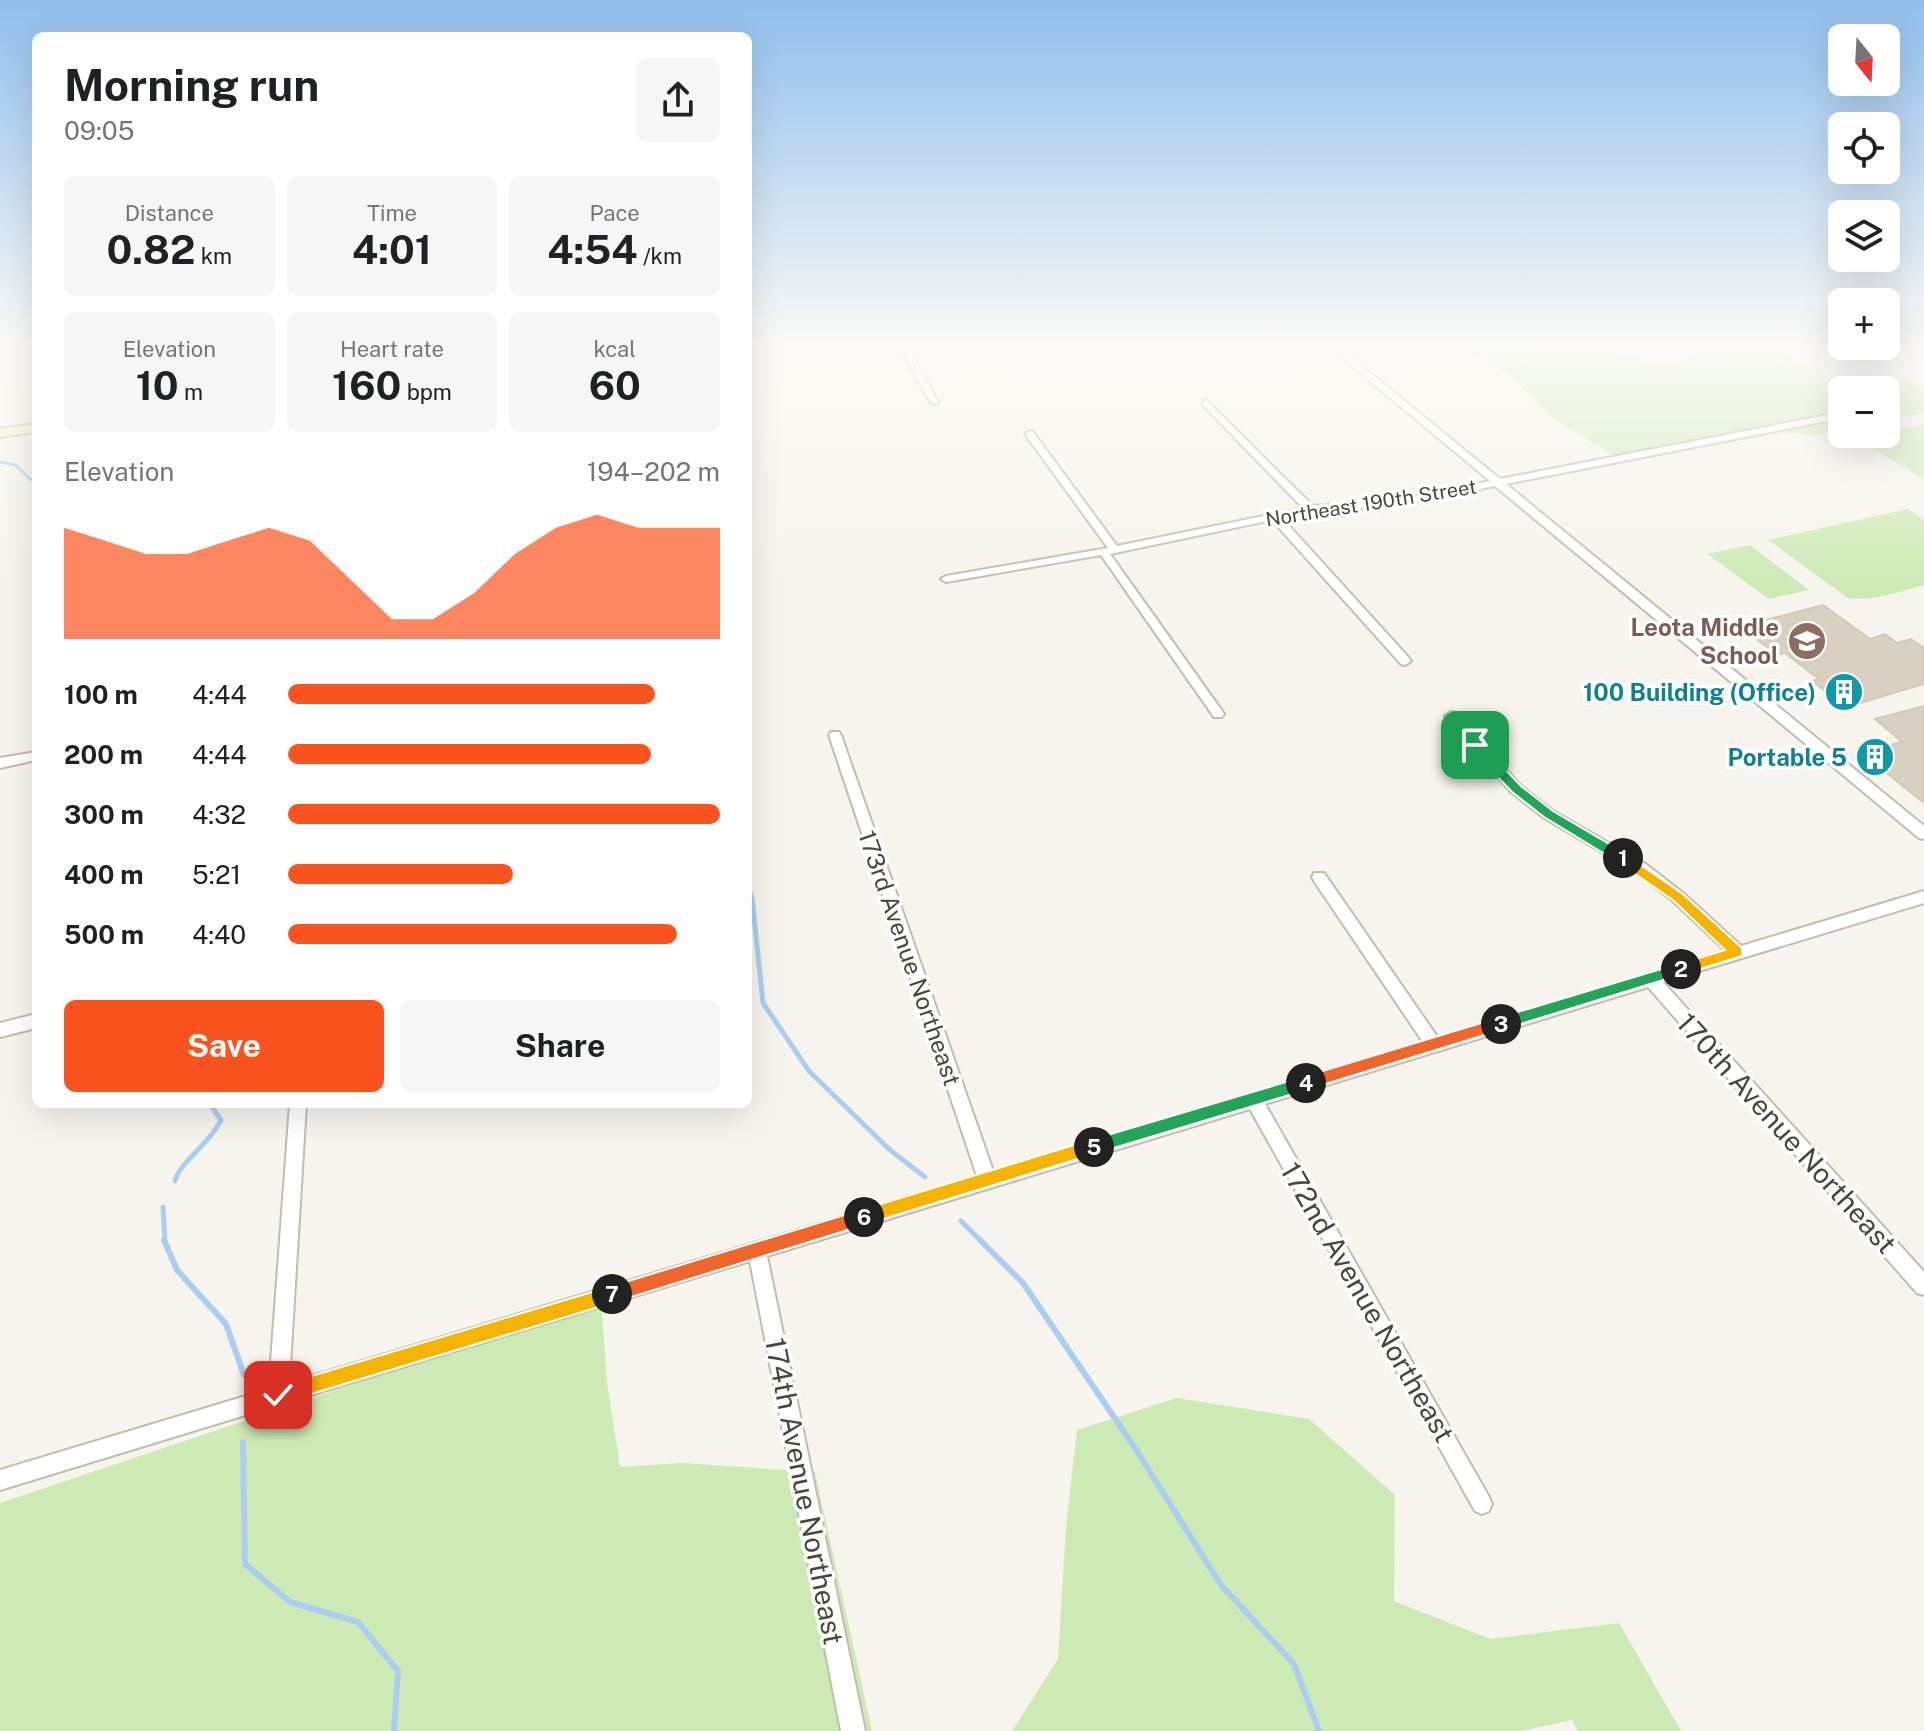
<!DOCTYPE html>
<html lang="en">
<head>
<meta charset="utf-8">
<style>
	body { margin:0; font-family:"Public Sans",sans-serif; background:#f6f6f6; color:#202124; height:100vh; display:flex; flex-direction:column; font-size:30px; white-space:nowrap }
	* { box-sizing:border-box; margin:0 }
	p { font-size:26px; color:#757577 }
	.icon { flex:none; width:44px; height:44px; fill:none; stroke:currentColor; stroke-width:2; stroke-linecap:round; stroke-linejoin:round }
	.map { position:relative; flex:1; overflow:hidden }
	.panel { position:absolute; left:32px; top:32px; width:720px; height:1076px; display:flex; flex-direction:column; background:#fff; border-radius:12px; box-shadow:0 8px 32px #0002 }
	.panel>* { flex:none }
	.needle { width:52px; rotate:162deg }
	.controls { position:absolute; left:1828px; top:24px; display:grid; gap:16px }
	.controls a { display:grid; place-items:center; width:72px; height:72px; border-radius:12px; background:#fff; box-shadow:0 8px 32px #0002; font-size:40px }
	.pin { position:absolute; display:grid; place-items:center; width:68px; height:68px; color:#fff; margin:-34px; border-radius:16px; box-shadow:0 4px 12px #0006 }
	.km { position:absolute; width:40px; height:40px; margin:-20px; border-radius:50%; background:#222; color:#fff; font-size:22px; line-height:40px; text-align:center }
	.round { display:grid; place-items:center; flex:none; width:84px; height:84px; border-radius:12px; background:#f6f6f6 }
	.overview { display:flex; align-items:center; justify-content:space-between; height:136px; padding:0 32px }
	h1 { font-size:44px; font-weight:700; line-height:60px }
	.figures { display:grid; grid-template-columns:repeat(3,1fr); gap:12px; height:136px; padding:8px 32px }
	.figures div { display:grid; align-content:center; border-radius:12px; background:#f6f6f6; text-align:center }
	.figures b { font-size:40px; font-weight:700 }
	.figures small { font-size:22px; font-weight:400 }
	.figures p { font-size:22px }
	.chart { height:224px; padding:16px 32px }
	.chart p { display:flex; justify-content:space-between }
	.chart svg { width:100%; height:144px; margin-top:8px; fill:#fb531e; opacity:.7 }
	.cta { display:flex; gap:16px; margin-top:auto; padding:16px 32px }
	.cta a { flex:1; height:92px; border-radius:12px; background:#fb531e; color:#fff; font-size:32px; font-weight:700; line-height:92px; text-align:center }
	.cta a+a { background:#f6f6f6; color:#202124 }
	ul { padding:0 32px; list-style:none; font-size:26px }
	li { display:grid; grid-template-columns:128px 96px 1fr; align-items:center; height:60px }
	li i { height:20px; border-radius:10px; background:#fb531e }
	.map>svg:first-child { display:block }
	.green { fill:#cdeab5 }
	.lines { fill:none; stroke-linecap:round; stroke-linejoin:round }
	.stream-far2 { stroke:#a9cef2; stroke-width:3 }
	.stream-far1 { stroke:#a9cef2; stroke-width:5 }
	.stream { stroke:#a9cef2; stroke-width:6 }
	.building { fill:#d8d1c1; stroke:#d3cab4; stroke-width:2 }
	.minor-casing { stroke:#c2bdae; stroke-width:4 }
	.secondary-casing { stroke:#d6cb9b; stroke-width:4 }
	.minor { fill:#fff; fill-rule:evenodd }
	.secondary { fill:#fff7cd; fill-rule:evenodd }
	.split-1 { fill:#22a559; stroke:#fff; stroke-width:2 }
	.split-2 { fill:#f5b400; stroke:#fff; stroke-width:2 }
	.split-3 { fill:#22a559; stroke:#fff; stroke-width:2 }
	.split-4 { fill:#f0652b; stroke:#fff; stroke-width:2 }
	.split-5 { fill:#22a559; stroke:#fff; stroke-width:2 }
	.split-6 { fill:#f5b400; stroke:#fff; stroke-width:2 }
	.split-7 { fill:#f0652b; stroke:#fff; stroke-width:2 }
	.split-8 { fill:#f5b400; stroke:#fff; stroke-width:2 }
	.labels { text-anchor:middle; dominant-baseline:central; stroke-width:7; stroke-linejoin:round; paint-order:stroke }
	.far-street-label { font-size:20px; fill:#4b4639; stroke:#fff }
	.education-label { font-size:24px; font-weight:bold; fill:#785e54; stroke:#fff; text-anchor:end }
	.culture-label { font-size:24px; font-weight:bold; fill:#0d838f; stroke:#fff; text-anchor:end }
	.street-label { font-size:24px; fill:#4b4639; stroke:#fff }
	.near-street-label { font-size:28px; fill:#4b4639; stroke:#fff }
</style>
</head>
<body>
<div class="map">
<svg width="1924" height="1731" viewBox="0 0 1924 1731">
	<rect width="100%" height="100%" fill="#f6f4ec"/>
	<!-- green -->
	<path class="green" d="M1451,344C1492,344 1535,342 1576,344C1618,347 1655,376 1697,354L1692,344H1768L1846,388L1901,378L1924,390V413L1886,420V390H1842V429L1812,435L1764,431L1616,457L1554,419L1510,376L1483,359Z
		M1924,425V479L1857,439Z
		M1908,509L1924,520V585C1903,591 1869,602 1848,598L1768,540Z
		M1750,545L1809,590L1769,599L1707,554Z
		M601,1301L607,1383L620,1467L682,1463L815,1472L872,1731H0V1503Z
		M1177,1398L1309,1419L1395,1495L1394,1601L1490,1639L1619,1623L1681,1731H1578L1572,1720L1521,1731H1012L1058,1659L1066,1527L1077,1430Z"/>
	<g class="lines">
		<!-- stream-far2 -->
		<path class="stream-far2" d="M0,462L15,465L36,484"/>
		<!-- stream-far1 -->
		<path class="stream-far1" d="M748,888L752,898L763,1003L809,1071L890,1150L925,1177
			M175,1181C181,1160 209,1145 221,1120L210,1104
			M163,1207L165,1242
			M961,1221L982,1242"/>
		<!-- stream -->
		<path class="stream" d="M164,1240L177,1270L226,1324L244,1375
			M980,1240L1023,1283L1135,1448L1221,1585L1294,1664L1319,1731
			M243,1442L245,1564L290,1602L358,1622L398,1671L394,1731"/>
	</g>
	<!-- building -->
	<path class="building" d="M1823,605L1870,639L1885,634L1897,643L1911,639L1924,648V684L1847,707L1812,681L1819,679L1785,653L1777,655L1744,629L1759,626L1755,623Z
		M1924,706V803L1861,752L1902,742L1875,719Z"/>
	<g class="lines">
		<defs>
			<path id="minor" d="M898,344H906L938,402L937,404L930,402Z
				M1325,344H1335L1500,479L1842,412V418L1506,484L1924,826V839L1919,838L1495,486L1400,505L1310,512L1282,518L1409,658L1411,661L1405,665L1401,664L1272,520L1110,554L1222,711L1224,714L1222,717H1214L1101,555L946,582L941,579L946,576L1108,548L1025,434L1030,431L1033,432L1117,546L1303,508L1203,405V401L1206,400L1313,506L1400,499L1490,481Z
				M1851,346H1860L1861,347L1857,350Z
				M1451,712L1455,713L1521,786L1553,811L1647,865L1683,893L1741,946L1924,891V903L1663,982L1924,1272V1295L1917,1293L1648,987L1265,1104L1489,1497L1492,1504L1489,1511L1482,1514L1475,1511L1250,1109L767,1256L865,1731H841L750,1261L0,1490V1470L269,1389L290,1104H306L289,1383L977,1176L829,735L831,732H839L841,735L993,1171L1423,1042L1314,881L1312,877L1314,873H1324L1438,1038L1726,951L1673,901L1637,873L1543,817L1511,792L1447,719L1445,716Z
				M36,752V760L0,768V758Z
				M36,1014V1028L0,1037V1023Z"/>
			<path id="secondary" d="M36,424V432L0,437V429Z"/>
		</defs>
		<!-- minor casing -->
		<use href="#minor" class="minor-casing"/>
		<!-- secondary casing -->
		<use href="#secondary" class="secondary-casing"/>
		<!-- minor -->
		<use href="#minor" class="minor"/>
		<!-- secondary -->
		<use href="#secondary" class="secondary"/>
	</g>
	<!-- sky -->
	<linearGradient id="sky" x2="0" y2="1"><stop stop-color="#8fbeec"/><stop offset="0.59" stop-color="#fbfaf6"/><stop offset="1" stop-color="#fbfaf6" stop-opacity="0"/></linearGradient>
	<rect width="1924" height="587" fill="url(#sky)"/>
	<!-- split-1 -->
	<path class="split-1" d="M1470,742H1479L1521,786L1553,811L1628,855V862H1618L1544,817L1512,792L1470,748Z"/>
	<!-- split-2 -->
	<path class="split-2" d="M1623,853L1683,894L1742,948V956L1681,975L1676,973V965L1725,950L1674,901L1618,862V855Z"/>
	<!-- split-3 -->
	<path class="split-3" d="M1681,963L1686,965V973L1501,1030L1494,1024L1501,1017Z"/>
	<!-- split-4 -->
	<path class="split-4" d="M1501,1017L1508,1024L1501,1030L1306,1090L1299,1083L1306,1076Z"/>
	<!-- split-5 -->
	<path class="split-5" d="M1306,1076L1314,1083L1306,1090L1094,1154L1086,1147L1094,1139Z"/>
	<!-- split-6 -->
	<path class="split-6" d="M1094,1139L1102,1147L1094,1154L864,1225L856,1217L864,1209Z"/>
	<!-- split-7 -->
	<path class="split-7" d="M864,1209L872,1217L864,1225L612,1303L606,1301L604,1294L606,1288L612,1286Z"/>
	<!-- split-8 -->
	<path class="split-8" d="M612,1286L618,1288L621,1294L618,1301L612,1303L278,1404L272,1401L269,1395L272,1389L278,1386Z"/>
	<!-- icons -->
	<defs>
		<symbol id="school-disc" viewBox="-11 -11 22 22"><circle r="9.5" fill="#8d6e63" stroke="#fff"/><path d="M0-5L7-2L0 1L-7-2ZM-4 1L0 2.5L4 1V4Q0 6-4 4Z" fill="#fff"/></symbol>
		<symbol id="building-disc" viewBox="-11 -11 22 22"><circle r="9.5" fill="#0f9aa8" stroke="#fff"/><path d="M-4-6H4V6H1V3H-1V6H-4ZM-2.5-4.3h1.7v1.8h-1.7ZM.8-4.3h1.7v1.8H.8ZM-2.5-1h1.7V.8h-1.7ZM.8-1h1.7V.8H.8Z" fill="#fff"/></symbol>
	</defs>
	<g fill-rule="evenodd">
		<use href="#school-disc" x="1785" y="619" width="44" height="44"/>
		<use href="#building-disc" x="1822" y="670" width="44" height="44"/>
		<use href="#building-disc" x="1853" y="735" width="44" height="44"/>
	</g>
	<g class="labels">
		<!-- far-street labels -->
		<g class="far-street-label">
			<text transform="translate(1371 503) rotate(-9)">Northeast 190th Street</text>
		</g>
		<!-- education labels -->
		<g class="education-label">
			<text x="1779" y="627">Leota Middle<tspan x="1779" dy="28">School</tspan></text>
		</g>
		<!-- culture labels -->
		<g class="culture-label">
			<text x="1816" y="692">100 Building (Office)</text>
			<text x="1847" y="757">Portable 5</text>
		</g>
		<!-- street labels -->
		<g class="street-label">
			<text transform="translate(910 958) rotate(71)">173rd Avenue Northeast</text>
		</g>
		<!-- near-street labels -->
		<g class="near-street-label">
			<text transform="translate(1787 1133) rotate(48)">170th Avenue Northeast</text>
			<text transform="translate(1368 1302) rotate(60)">172nd Avenue Northeast</text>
			<text transform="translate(805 1491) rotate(79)">174th Avenue Northeast</text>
		</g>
	</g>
</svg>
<div class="controls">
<a><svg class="needle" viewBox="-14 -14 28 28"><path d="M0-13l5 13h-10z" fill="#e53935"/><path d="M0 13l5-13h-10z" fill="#757577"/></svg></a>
<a><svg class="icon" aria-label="locate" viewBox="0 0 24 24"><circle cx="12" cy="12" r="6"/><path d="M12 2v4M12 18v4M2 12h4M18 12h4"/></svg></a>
<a><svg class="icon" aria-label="layers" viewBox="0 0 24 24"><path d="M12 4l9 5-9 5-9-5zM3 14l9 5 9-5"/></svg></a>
<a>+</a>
<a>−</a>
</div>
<div class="pin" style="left:1475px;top:745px;background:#1e9e55"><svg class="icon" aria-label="arrive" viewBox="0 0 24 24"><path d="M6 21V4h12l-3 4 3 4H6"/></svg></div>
<div class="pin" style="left:278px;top:1395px;background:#d93025"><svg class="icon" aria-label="check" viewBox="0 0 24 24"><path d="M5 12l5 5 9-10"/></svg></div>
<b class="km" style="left:1623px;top:858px">1</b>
<b class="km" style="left:1681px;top:969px">2</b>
<b class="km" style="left:1501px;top:1024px">3</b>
<b class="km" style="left:1306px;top:1083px">4</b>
<b class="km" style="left:1094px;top:1147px">5</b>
<b class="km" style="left:864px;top:1217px">6</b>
<b class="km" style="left:612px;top:1294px">7</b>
<section class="panel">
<div class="overview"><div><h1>Morning run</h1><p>09:05</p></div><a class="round"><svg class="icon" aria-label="share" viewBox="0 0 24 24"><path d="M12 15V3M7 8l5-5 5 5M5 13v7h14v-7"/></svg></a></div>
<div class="figures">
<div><p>Distance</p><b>0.82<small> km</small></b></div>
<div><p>Time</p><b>4:01</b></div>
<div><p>Pace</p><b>4:54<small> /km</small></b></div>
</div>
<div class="figures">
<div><p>Elevation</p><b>10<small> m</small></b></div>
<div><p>Heart rate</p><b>160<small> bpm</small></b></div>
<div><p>kcal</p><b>60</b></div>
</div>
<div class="chart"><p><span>Elevation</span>194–202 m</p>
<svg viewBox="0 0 160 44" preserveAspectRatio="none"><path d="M0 44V10L10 14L20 18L30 18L40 14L50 10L60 14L70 26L80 38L90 38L100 30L110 18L120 10L130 6L140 10L150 10L160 10V44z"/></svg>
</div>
<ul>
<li><b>100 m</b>4:44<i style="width:85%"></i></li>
<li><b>200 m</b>4:44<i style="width:84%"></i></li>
<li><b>300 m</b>4:32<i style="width:100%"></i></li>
<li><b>400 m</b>5:21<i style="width:52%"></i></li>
<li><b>500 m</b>4:40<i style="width:90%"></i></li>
</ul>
<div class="cta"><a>Save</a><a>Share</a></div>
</section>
</div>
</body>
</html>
